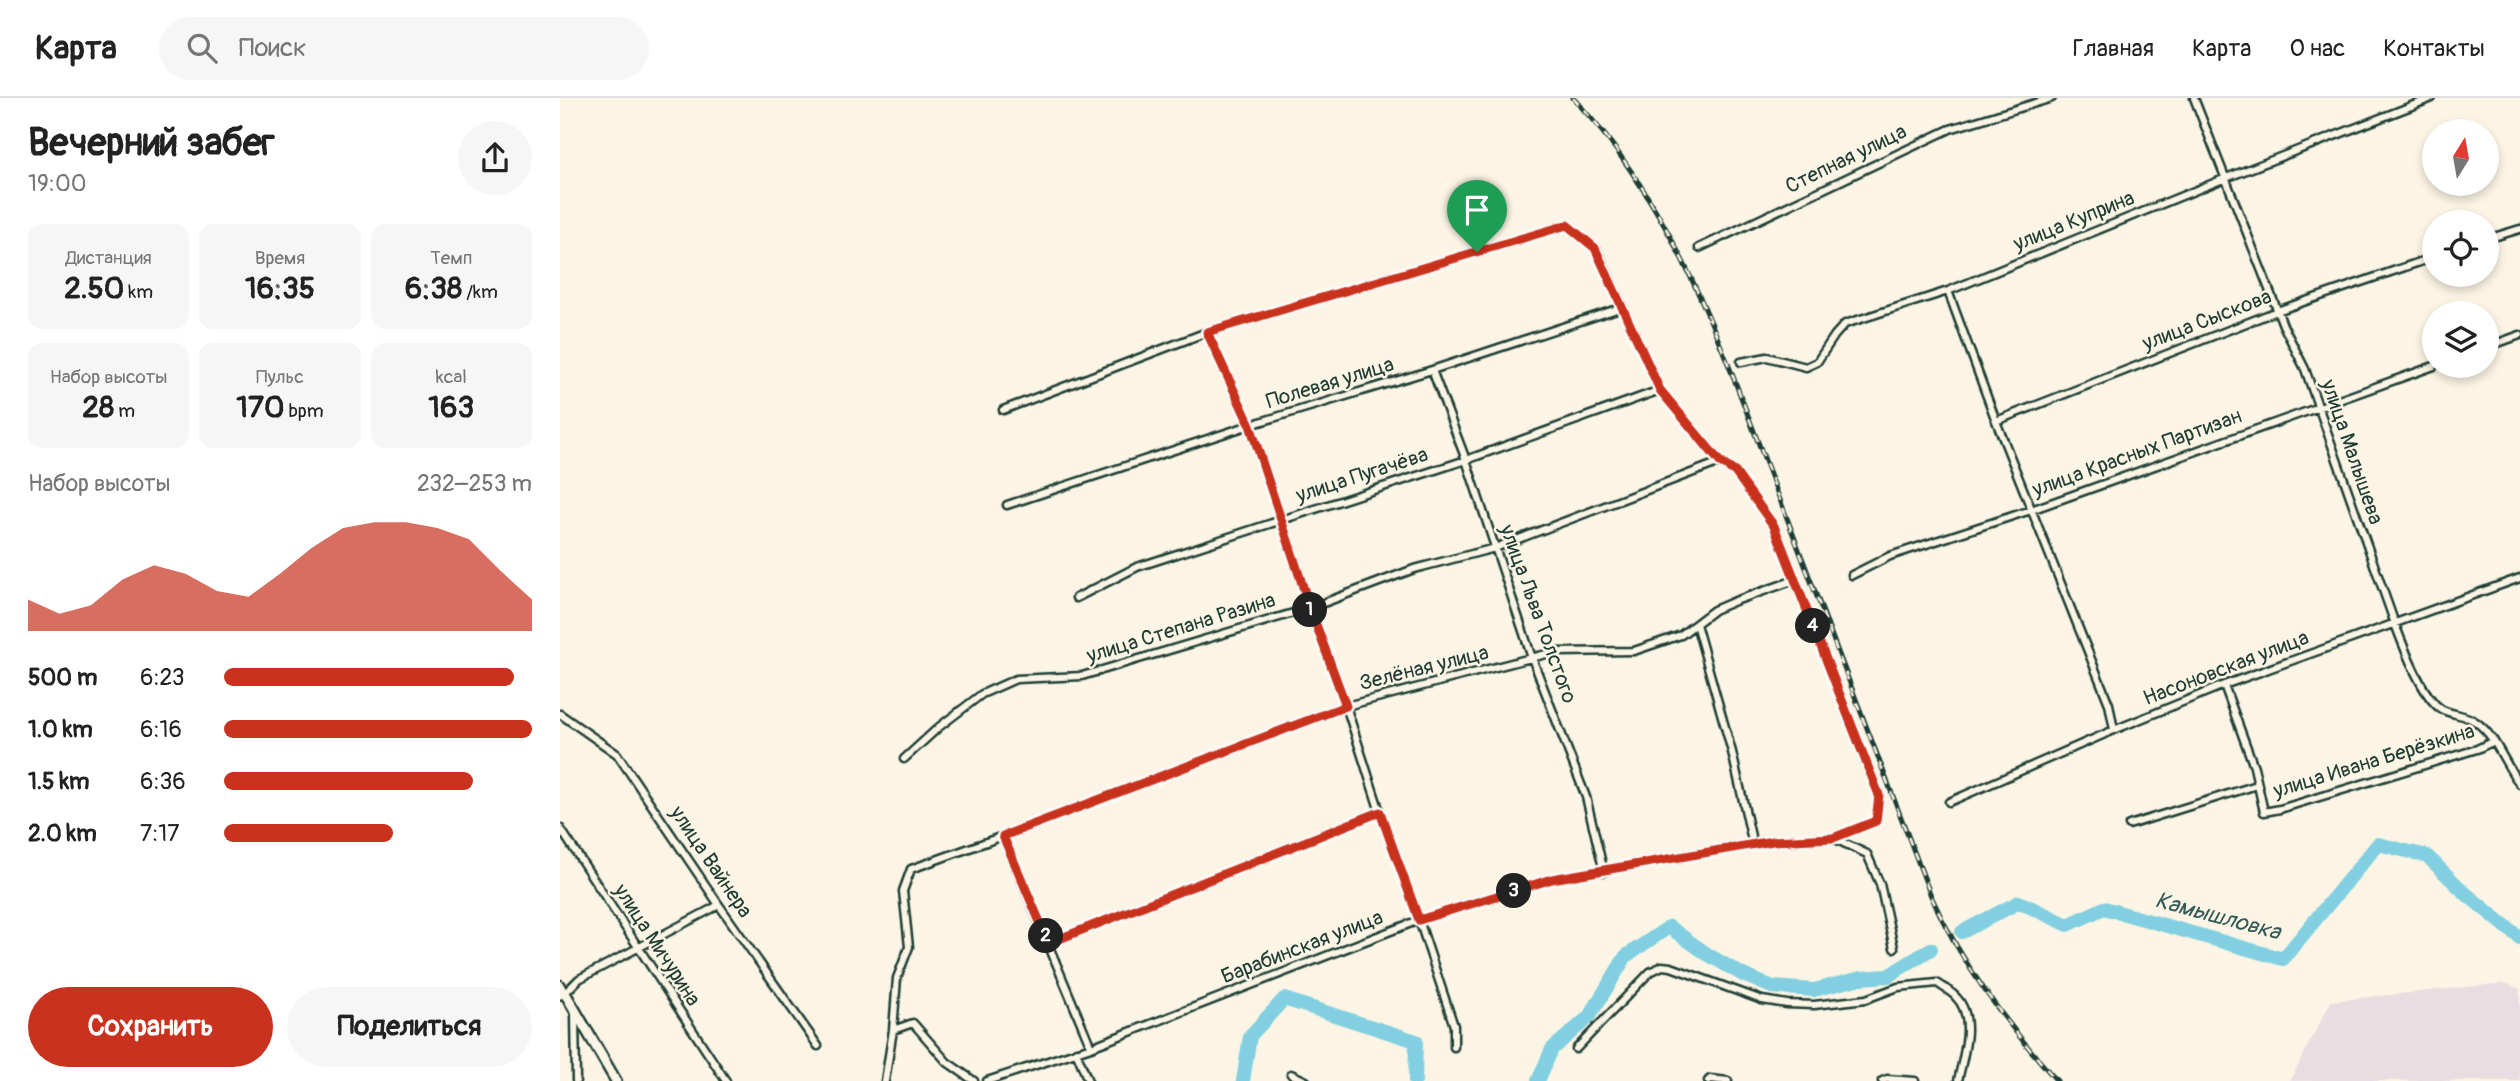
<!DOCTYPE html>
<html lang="ru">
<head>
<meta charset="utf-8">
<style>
	body { margin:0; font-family:Pangolin,sans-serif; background:#f6f6f6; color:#222; height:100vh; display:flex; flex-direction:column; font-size:26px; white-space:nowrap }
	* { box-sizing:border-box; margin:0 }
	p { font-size:23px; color:#767676 }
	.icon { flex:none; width:38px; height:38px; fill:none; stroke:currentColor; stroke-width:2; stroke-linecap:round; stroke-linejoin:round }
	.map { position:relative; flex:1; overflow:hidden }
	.drawer { display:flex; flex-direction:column; background:#fff; width:560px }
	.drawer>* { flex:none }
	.needle { width:46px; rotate:11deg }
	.fabs { position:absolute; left:1862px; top:21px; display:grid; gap:14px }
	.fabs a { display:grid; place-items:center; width:77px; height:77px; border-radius:50%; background:#fff; box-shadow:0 4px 10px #0003; font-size:35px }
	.pin { position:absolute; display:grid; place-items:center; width:60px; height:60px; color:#fff; margin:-72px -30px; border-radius:50% 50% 50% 0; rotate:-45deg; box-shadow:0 0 7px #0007 }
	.pin .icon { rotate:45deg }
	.km { position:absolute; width:35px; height:35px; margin:-18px; border-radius:50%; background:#222; color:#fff; font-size:19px; line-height:35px; text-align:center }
	.round { display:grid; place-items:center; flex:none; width:74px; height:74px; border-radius:37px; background:#f6f6f6 }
	.headline { display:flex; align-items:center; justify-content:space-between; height:119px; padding:0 28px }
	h1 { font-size:38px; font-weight:700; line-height:52px }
	.figures { display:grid; grid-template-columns:repeat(3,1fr); gap:10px; height:119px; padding:7px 28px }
	.figures div { display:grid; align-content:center; border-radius:14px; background:#f6f6f6; text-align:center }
	.figures b { font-size:30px; font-weight:700 }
	.figures small { font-size:19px; font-weight:400 }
	.figures p { font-size:19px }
	.chart { height:196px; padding:14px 28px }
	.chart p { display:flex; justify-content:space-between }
	.chart svg { width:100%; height:126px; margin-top:7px; fill:#c8321e; opacity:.7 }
	.action { display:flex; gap:14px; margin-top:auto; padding:14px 28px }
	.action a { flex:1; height:80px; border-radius:42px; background:#c8321e; color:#fff; font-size:28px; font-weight:700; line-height:80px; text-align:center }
	.action a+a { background:#f6f6f6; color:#222 }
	ul { padding:0 28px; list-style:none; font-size:23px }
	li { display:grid; grid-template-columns:112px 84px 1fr; align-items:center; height:52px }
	li i { height:18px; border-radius:9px; background:#c8321e }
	header { display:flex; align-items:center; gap:42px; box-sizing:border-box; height:98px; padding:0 35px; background:#fff; border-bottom:2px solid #e0e0e0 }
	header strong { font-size:33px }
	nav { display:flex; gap:38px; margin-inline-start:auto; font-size:24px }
	.search { width:490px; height:63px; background:#f6f6f6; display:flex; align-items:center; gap:18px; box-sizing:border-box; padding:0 24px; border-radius:38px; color:#767676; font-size:26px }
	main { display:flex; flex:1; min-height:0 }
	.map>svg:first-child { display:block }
	.built { fill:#e8dee1 }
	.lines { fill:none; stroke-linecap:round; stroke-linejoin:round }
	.river { stroke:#81cfe0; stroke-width:14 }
	.street-casing { stroke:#1f3d34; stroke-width:11 }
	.secondary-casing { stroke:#1f3d34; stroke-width:14 }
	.street { stroke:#fcf5e5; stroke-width:6 }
	.secondary { stroke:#fcf5e5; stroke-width:9 }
	.rail-casing { stroke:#1f3d34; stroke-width:5 }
	.rail { stroke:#fcf5e5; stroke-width:2.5; stroke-dasharray:8; stroke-linecap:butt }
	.route-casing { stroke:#fff; stroke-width:14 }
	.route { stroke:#c8321e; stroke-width:9 }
	.labels { text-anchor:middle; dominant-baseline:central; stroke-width:5; stroke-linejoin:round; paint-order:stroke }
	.street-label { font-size:21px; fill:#1f3d34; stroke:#fcf5e5 }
	.water-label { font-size:23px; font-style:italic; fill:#335a56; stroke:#fcf5e5 }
</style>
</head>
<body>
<header>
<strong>Карта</strong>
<div class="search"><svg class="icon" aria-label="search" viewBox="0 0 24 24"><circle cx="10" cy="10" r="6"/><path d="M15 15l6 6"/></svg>Поиск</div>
<nav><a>Главная</a><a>Карта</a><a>О нас</a><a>Контакты</a></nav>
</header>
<main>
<section class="drawer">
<div class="headline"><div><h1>Вечерний забег</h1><p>19:00</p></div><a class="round"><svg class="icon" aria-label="share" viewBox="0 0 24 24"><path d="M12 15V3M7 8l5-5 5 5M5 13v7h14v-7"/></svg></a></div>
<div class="figures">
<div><p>Дистанция</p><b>2.50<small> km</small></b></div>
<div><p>Время</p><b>16:35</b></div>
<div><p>Темп</p><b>6:38<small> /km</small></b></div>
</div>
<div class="figures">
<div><p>Набор высоты</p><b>28<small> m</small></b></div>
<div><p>Пульс</p><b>170<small> bpm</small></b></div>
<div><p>kcal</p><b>163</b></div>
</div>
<div class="chart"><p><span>Набор высоты</span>232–253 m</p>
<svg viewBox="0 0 160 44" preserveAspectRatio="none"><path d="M0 44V33L10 38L20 35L30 26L40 21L50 24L60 30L70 32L80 24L90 15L100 8L110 6L120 6L130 8L140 12L150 23L160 33V44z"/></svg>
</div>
<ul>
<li><b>500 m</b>6:23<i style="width:94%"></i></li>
<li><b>1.0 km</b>6:16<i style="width:100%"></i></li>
<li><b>1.5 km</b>6:36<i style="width:81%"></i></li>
<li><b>2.0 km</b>7:17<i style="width:55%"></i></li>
</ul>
<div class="action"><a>Сохранить</a><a>Поделиться</a></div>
</section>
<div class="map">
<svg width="1960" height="983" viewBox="0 0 1960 983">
	<rect width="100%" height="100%" fill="#fcf5e5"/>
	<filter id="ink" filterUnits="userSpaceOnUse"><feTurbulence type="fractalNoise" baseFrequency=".0143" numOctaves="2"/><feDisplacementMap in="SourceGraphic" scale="14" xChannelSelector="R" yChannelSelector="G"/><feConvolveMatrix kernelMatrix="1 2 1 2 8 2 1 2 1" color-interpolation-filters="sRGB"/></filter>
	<g filter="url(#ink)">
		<!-- built -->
		<path class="built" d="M1945,885L1960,891V983H1730L1771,903Z"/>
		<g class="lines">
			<!-- river -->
			<path class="river" d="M1402,834L1459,804L1508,827L1544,810L1723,861L1818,746L1867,758L1905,795L1960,840
				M683,983L690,938L724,901L856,943L855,983
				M978,983L992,951L1029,919L1066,858L1109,829L1147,856L1183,877L1212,889L1254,892L1301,880L1328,878L1371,851"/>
			<defs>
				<path id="street" d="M1634,0L1723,227L1745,271L1835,526C1843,547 1862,599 1881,611C1891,617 1906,616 1916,624C1937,639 1944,666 1960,686
					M1927,141L1960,131
					M1139,150L1390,31L1492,0
					M1388,193L1436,323L1549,606L1554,632
					M647,234L690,327L750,510L786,608L820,714L859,822L894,928V949
					M1927,249L1960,237
					M1181,264L1207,259L1246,269L1257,264L1275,237L1285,226L1388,193L1666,80L1872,0
					M872,272L906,362L972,560L1026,699L1044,774
					M443,312L647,234L1007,127L1036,150L1100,292L1160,364L1175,374L1214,428L1319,697L1316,723L1273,740
					M1436,323L1717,213L1874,159
					M447,407L690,327L872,272L1063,209
					M1292,477L1330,458L1471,412L1874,268
					M516,500L577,469L906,362L1100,292
					M1136,526L1172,654L1193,747
					M1664,587L1694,669L1704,714L1720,711L1917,651L1934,643
					M0,616L57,656L159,807L258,948
					M344,661L379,629L422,596L456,581L522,578L750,510L854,471L935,450L1160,364
					M1389,704L1554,632L1664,587L1960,480
					M1569,727L1697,687
					M0,730L166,983
					M443,738L531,949
					M489,845L820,714
					M0,886L5,895L19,881L159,807
					M15,915L16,983
					M333,932L353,925L387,964L414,983
					M1016,951L1090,874L1102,868L1111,869L1202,902L1227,906L1254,907L1306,901L1338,889L1377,885C1383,889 1390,893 1395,898C1417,919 1403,958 1398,983
					M516,953L528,983
					M731,976L746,983
					M325,983L333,932L337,880L349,849L343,793L351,771L443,738L786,608L994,554L1074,553L1121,537L1154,512L1175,503L1235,482
					M427,983L531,949L859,822L992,781L1213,743L1273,740L1307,756L1320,786L1334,850
					M1148,983L1150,981L1168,983
					M1322,983L1327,981L1355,983"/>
				<path id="secondary" d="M0,896L5,895L56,983"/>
			</defs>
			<!-- street casing -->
			<use href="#street" class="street-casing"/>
			<!-- secondary casing -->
			<use href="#secondary" class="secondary-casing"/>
			<!-- street -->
			<use href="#street" class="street"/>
			<!-- secondary -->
			<use href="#secondary" class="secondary"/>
			<defs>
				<path id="rail" d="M1013,0C1120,113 1167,265 1222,407C1271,538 1321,668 1371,798C1403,869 1446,925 1497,983"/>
			</defs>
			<!-- rail casing -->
			<use href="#rail" class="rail-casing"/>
			<!-- rail -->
			<use href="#rail" class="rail"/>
		</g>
	</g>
	<g class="lines" filter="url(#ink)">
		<defs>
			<path id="route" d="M1007,127L1035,150L1100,292L1160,364L1175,374L1214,428L1319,697L1316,723L1273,740L1213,743L992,781L859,822L820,714L489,845L443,738L786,608L750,510L690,327L647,234Z"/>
		</defs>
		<!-- route casing -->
		<use href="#route" class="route-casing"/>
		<!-- route -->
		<use href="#route" class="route"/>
	</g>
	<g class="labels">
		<!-- street labels -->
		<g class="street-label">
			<text transform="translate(1286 61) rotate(-26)">Степная улица</text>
			<text transform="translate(1514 123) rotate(-22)">улица Куприна</text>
			<text transform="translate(1647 222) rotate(-21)">улица Сыскова</text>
			<text transform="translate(770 285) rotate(-17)">Полевая улица</text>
			<text transform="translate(1792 354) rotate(71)">улица Малышева</text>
			<text transform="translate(1577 355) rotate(-20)">улица Красных Партизан</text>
			<text transform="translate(802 377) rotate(-18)">улица Пугачёва</text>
			<text transform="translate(978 516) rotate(70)">улица Льва Толстого</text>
			<text transform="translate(621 530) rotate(-17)">улица Степана Разина</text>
			<text transform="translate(864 570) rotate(-14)">Зелёная улица</text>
			<text transform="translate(1666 570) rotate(-21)">Насоновская улица</text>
			<text transform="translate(1814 663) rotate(-17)">улица Ивана Берёзкина</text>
			<text transform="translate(151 764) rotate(56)">улица Вайнера</text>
			<text transform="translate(97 847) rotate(57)">улица Мичурина</text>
			<text transform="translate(742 849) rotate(-21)">Барабинская улица</text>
		</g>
		<!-- water labels -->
		<g class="water-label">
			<text transform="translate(1658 818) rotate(15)">Камышловка</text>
		</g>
	</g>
</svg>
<div class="fabs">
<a><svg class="needle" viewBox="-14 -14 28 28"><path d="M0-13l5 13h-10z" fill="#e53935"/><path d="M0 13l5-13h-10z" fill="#767676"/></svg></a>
<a><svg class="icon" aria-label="locate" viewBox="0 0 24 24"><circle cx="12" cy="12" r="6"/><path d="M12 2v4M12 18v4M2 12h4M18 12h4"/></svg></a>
<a><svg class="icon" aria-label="layers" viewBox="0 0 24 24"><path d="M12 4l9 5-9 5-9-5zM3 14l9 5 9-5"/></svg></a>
</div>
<div class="pin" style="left:917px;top:154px;background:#1e9e55"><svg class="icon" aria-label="arrive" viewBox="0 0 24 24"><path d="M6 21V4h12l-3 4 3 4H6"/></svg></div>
<b class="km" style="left:750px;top:512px">1</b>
<b class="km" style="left:486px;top:838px">2</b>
<b class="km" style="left:954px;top:793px">3</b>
<b class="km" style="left:1253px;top:528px">4</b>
</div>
</main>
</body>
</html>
